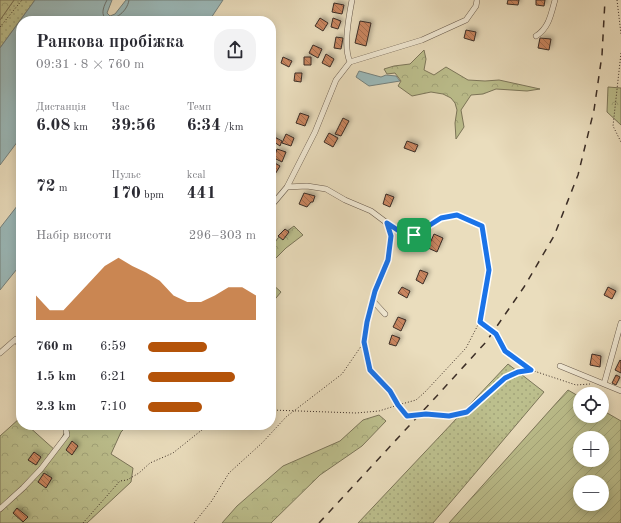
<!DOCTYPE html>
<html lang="uk">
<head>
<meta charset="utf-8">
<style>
	body { margin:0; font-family:"Old Standard TT",serif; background:#f2f2f3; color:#2b2b33; height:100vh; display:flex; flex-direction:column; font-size:15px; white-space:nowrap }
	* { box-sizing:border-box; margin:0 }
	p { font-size:13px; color:#7c7c81 }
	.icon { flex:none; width:22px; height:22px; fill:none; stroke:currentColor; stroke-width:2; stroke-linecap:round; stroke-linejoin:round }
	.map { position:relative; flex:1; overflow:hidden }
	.side { position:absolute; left:16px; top:16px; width:260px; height:414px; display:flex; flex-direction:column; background:#fff; border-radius:16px; box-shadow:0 2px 10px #0003 }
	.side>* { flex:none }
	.controls { position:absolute; left:573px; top:387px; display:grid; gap:8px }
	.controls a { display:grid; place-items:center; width:36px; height:36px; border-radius:50%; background:#fff; box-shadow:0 2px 10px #0003; font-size:20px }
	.pin { position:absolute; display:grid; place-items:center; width:34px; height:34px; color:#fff; margin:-17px; border-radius:8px; box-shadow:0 2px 6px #0006 }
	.round { display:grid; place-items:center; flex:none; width:42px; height:42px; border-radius:16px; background:#f2f2f3 }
	.headline { display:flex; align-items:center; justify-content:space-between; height:68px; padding:0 20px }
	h1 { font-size:18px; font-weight:700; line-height:30px }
	.figures { display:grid; grid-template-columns:repeat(3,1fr); gap:6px; height:68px; padding:4px 20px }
	.figures div { display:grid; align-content:center }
	.figures b { font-size:17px; font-weight:700 }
	.figures small { font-size:11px; font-weight:400 }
	.figures p { font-size:11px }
	.chart { height:112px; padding:8px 20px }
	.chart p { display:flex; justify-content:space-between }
	.chart svg { width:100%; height:72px; margin-top:4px; fill:#b45309; opacity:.7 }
	ul { padding:0 20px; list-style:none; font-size:13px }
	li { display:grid; grid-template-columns:64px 48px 1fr; align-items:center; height:30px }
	li i { height:10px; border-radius:5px; background:#b45309 }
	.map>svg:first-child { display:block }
	.grass { fill:url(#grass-dots); stroke:#7c765a }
	.forest { fill:url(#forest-crowns); stroke:#7c765a }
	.garden { fill:url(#garden-furrows); stroke:#7c765a; fill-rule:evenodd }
	.water { fill:#9bbabb; stroke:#75827f }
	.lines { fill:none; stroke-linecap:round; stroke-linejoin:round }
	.shore { stroke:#6c7470; stroke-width:1 }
	.building { fill:url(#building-back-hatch); stroke:#3c2e26; filter:url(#shadow) }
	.street-casing { stroke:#685a4c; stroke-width:6 }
	.path { stroke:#3c2e26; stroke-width:1; stroke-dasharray:1 2; stroke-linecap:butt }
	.street { stroke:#f1e9d4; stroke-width:5 }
	.rail { stroke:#3c2e26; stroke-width:1.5; stroke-dasharray:7 7; stroke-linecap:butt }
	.route-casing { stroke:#fff; stroke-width:8 }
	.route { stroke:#1a73e8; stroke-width:5 }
</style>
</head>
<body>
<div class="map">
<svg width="621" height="523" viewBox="0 0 621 523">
	<defs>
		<pattern id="grass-dots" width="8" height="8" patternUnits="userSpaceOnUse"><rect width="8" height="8" fill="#bcbf8d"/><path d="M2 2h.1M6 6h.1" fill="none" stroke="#a2a47a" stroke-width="1.8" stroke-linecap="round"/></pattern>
		<pattern id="forest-crowns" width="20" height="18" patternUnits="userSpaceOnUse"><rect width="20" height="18" fill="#bcbf8d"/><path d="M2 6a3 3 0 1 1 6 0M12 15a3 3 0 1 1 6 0" fill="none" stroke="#a2a47a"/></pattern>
		<pattern id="garden-furrows" width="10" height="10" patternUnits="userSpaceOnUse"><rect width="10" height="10" fill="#bcbf8d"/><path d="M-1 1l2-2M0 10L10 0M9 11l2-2" fill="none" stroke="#a2a47a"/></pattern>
		<pattern id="building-back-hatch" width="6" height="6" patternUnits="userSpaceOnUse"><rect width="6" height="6" fill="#c8855f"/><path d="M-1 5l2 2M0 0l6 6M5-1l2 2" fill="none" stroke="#a46d4e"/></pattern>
		<filter id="shadow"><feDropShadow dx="2.5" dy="-2.5" stdDeviation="2" flood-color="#0004"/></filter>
	</defs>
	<rect width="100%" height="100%" fill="#eaddbd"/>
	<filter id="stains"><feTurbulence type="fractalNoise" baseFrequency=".005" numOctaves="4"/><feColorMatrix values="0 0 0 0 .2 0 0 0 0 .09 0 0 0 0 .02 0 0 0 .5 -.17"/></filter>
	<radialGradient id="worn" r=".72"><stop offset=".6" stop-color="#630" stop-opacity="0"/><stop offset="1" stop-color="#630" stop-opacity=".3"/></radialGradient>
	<!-- grass -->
	<path class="grass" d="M14,0H35L0,48V20Z
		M508,364L544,392L433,523H358Z"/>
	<!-- forest -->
	<path class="forest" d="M0,0H14L0,20Z
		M424,50L426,59L424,70L434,75L446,67L468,80L485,81L499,80L540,89L527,91L496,89L483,94L471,95L461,110L464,127L456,139L455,123L457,110L455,103L451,98L443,94L431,92L412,96L398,86L401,81L395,73L387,74L384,69L394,66L410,64Z
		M608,87L621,88V125L607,112Z
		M294,226L303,235L286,248L271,263V248L278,238Z
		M271,283L281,292L271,304Z
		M379,415L386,421L362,446L320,475L271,523H222L237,506L283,466L340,441L363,420Z
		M20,418L21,425H27L56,451L67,427L66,425H128L121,432L111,454L133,468L131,482L87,523H0V436Z"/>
	<!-- garden -->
	<path class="garden" d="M568,390L580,397V416H602V410L621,421V523H449ZM580,438H602V460H580ZM580,482H602V504H580Z"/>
	<!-- water -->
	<path class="water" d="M35,0H112L107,13L110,16L115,14L126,0H223L209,21H21V137L0,165V48Z
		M359,71L381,77L386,75L396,76L400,81L369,86L356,77Z
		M21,201V264L0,290V228Z"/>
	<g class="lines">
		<!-- shore -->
		<path class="shore" d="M107,0C91,29 126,21 129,0"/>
	</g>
	<!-- building -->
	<path class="building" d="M508,0H519L518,5L507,4Z
		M536,0H545L544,6L536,5Z
		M334,3L344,5L342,14L332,12Z
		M320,18L328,23L323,31L315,26Z
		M333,18L341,21L338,29L331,27Z
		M360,21L371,23L366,46L355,43Z
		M466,30L476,32L474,41L464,38Z
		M336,37L343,38L341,49L334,48Z
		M540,38L551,39L549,50L538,48Z
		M313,45L322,49L318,58L309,53Z
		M326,54L334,59L330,67L322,63Z
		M283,57L292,61L289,67L281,63Z
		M304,57H311V65H304Z
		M295,73H302L301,82L294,81Z
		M300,113L309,116L305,126L296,123Z
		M343,118L349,121L341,136L335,134Z
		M329,133L338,138L333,147L324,142Z
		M286,134L294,138L291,146L282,143Z
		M271,135L282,141L280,146L271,140Z
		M407,141L418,145L415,152L404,148Z
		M277,149L286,152L282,162L274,158Z
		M273,162L280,166L274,176L271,174V165Z
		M304,193L315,196L313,202H311L307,207L299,204Z
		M386,194L394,197L390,207L383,204Z
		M285,229L289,232L283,240L278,236Z
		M434,234L443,238L437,252L428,248Z
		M420,270L428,273L423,284L416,280Z
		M402,287L410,291L407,298L398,293Z
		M608,287L616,291L612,299L604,295Z
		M398,317L406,320L401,331L393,327Z
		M392,335L400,338L396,346L389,344Z
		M592,354L601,356L600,367L590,365Z
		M620,360L621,361V373L615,370Z
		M616,375L620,377L616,385L612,383Z
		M72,441L78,446L72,455L66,450Z
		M34,452L41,457L36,465L28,460Z
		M44,473L52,478L46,488L38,482Z
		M17,508L28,517L23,522L13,513Z"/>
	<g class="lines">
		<defs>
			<path id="street" d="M536,36C549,28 551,14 555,0
				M350,62L422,40L466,20L476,6L477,0
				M350,62C343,47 349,16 352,0
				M287,187L307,186L326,189L345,200L371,211L387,223L391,236L388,260L375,291L373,301L385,314
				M271,206L287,187L315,132L336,80L350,62
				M16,339L21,348
				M0,353L16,339L21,337
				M560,366L621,391
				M604,384L621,323
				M0,509L23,488L41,469L67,435L65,425"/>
		</defs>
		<!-- street casing -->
		<use href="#street" class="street-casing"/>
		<!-- path -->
		<path class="path" d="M617,0L621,34
			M0,27L22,0
			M621,53L613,126L621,142
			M395,228L405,235H414L441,218L457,215L482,226L489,270L480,322L495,334L505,351L531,369
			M364,342L370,370L390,391L398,405L416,400L425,392L466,348L479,323
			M271,410L356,413L379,411L398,405L407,416L426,414L449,416L467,412L505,378L518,372L531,370L576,385L590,384
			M83,523L120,481L127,480L139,473L150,463L173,453L208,425
			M194,523L211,502L229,473L262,443L286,417L342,374L364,342L371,308"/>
		<!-- street -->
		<use href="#street" class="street"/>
		<!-- rail -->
		<path class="rail" d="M319,523L434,399L486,342L524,287L554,236L578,175L594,110L602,55L605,0"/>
	</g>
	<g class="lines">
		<defs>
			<path id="route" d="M457,215L482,226L489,270L480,322L496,334L505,351L531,370L518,372L505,378L467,412L449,416L426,414L407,416L398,405L390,391L370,370L364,342L367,322L375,291L388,260L391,236L387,223L405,235H414L441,218Z"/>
		</defs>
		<!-- route casing -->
		<use href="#route" class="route-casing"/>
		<!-- route -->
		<use href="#route" class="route"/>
	</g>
	<rect width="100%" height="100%" filter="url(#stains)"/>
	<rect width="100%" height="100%" fill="url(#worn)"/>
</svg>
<div class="controls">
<a><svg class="icon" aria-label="locate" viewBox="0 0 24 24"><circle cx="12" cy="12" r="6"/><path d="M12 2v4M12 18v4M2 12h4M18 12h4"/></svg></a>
<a>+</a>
<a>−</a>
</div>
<div class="pin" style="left:414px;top:235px;background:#1e9e55"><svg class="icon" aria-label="arrive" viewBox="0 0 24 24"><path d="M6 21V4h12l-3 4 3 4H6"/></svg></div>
<section class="side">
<div class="headline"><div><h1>Ранкова пробіжка</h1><p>09:31 · 8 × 760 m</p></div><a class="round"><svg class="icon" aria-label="share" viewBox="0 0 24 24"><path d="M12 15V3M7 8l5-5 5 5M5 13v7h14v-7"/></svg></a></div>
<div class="figures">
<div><p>Дистанція</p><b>6.08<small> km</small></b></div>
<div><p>Час</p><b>39:56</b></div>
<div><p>Темп</p><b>6:34<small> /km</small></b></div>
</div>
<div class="figures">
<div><b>72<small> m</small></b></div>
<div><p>Пульс</p><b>170<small> bpm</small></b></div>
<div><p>kcal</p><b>441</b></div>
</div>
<div class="chart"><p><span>Набір висоти</span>296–303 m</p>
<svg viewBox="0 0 160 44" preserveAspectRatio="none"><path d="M0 44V29L10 38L20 38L30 29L40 20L50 11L60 6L70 11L80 15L90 20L100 29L110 33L120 33L130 29L140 24L150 24L160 29V44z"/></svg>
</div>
<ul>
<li><b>760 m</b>6:59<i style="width:55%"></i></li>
<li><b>1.5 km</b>6:21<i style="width:81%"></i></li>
<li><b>2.3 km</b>7:10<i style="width:50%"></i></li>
</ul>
</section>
</div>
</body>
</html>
